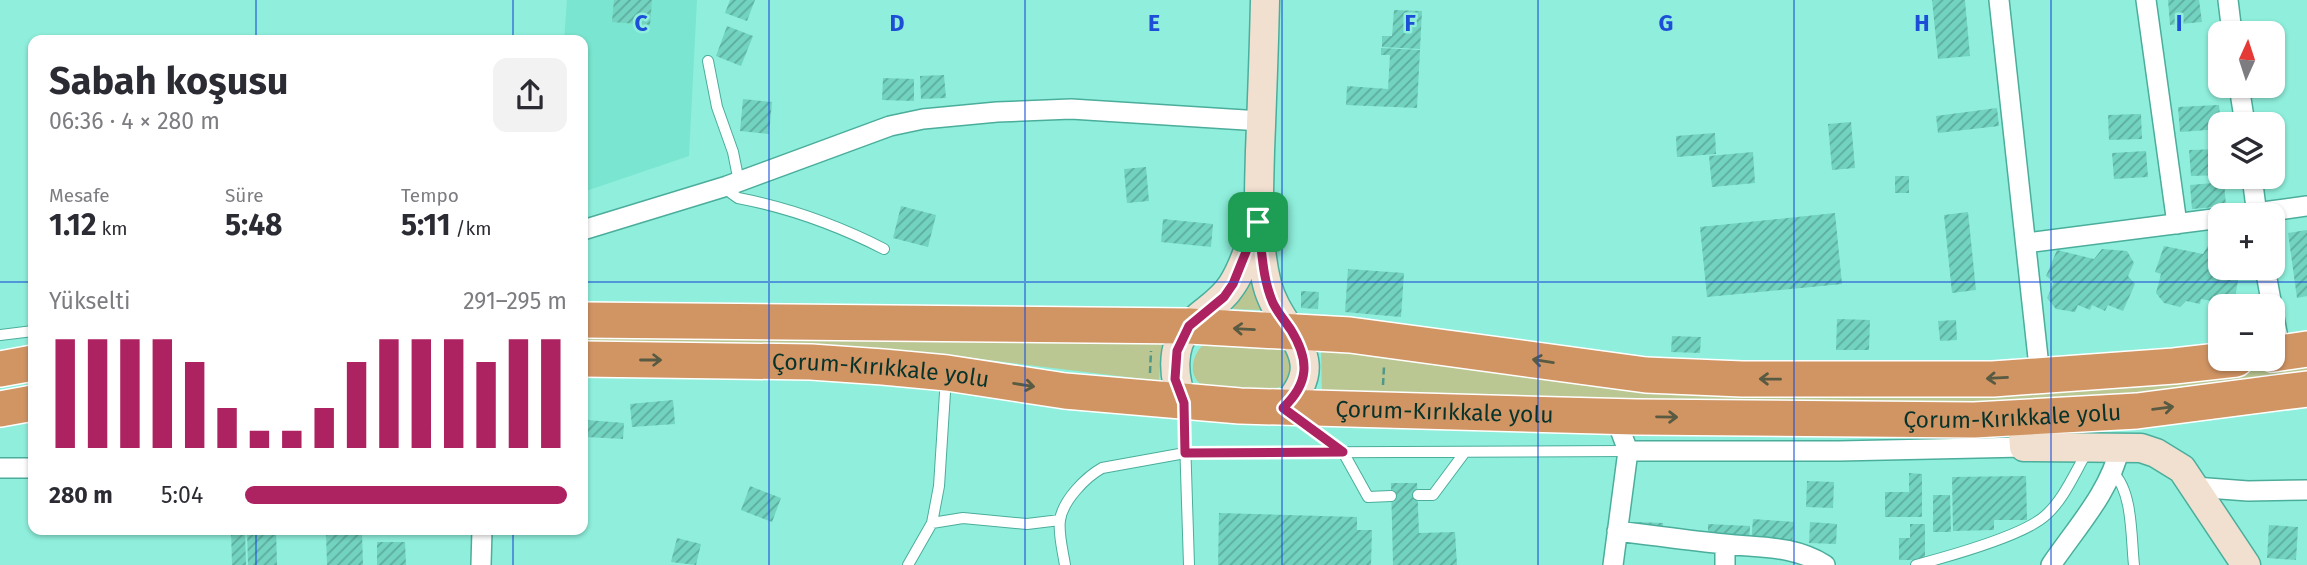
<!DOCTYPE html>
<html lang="tr">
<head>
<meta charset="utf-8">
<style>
	body { margin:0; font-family:"Fira Sans",sans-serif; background:#f2f2f3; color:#2b2b33; height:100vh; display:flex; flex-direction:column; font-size:26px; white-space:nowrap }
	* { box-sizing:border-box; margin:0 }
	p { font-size:23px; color:#7c7c81 }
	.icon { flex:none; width:38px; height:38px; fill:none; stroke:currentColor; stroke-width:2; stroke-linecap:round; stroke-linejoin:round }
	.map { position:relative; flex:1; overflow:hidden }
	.details { position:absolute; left:28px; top:35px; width:560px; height:500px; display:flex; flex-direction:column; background:#fff; border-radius:14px; box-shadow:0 2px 5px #0004 }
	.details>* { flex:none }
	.needle { width:46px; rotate:3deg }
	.tools { position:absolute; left:2208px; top:21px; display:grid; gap:14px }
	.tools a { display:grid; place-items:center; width:77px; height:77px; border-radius:14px; background:#fff; box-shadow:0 2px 5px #0004; font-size:35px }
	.pin { position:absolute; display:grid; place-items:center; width:60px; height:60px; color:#fff; margin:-30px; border-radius:14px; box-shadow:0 4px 10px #0006 }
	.round { display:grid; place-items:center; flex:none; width:74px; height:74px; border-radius:14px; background:#f2f2f3 }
	.overview { display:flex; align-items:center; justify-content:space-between; height:119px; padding:0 21px }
	h1 { font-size:38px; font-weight:700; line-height:52px }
	.figures { display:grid; grid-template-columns:repeat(3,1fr); gap:10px; height:119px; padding:7px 21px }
	.figures div { display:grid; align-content:center }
	.figures b { font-size:30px; font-weight:700 }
	.figures small { font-size:19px; font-weight:400 }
	.figures p { font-size:19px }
	.chart { height:196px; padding:14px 21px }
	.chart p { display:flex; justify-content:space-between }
	.chart svg { width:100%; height:126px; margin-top:7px; stroke:#ad2261; stroke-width:6 }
	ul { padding:0 21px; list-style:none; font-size:23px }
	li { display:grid; grid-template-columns:112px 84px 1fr; align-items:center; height:52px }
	li i { height:18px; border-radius:9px; background:#ad2261 }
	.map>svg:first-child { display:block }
	.built { fill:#7ae5d0 }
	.grass { fill:#bac792 }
	.building { fill:url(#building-hatch) }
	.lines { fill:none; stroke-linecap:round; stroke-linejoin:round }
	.lane-casing { stroke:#4bad9b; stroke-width:12 }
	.street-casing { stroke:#4bad9b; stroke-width:22 }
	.secondary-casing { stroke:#4bad9b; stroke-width:31 }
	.highway-casing { stroke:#fff; stroke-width:38 }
	.path { stroke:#50978a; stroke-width:2.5; stroke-dasharray:7 3.5; stroke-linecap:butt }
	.lane { stroke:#fff; stroke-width:10 }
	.street { stroke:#fff; stroke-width:19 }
	.secondary { stroke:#f1dfd0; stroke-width:28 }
	.highway { stroke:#d19564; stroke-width:35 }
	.oneway { stroke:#585a42 }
	.route-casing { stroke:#fff; stroke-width:14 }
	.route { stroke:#ad2261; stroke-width:9 }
	.grid { fill:none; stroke:#1d4ed8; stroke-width:2; stroke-opacity:0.55 }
	.labels { text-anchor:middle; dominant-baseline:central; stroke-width:5; stroke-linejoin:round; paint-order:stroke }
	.street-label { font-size:23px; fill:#08332c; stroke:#8fefdc }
	.grid-label { font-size:23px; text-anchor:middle; font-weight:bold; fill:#1d4ed8; stroke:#8fefdc; stroke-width:5; stroke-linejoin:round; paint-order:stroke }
</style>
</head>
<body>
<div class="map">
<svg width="2307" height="565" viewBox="0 0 2307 565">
	<defs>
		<pattern id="building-hatch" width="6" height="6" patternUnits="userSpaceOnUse" patternTransform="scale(1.75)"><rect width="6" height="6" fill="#72d3c0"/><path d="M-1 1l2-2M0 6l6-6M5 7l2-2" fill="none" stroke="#5cac9c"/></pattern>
	</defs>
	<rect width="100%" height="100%" fill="#8fefdc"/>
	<!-- built -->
	<path class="built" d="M567,0H697L689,156L583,192V40H564Z"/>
	<!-- grass -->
	<path class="grass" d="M1255,249L1262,310L1233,309Z
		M583,334L1162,340L1159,381L931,353L864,350L583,347Z
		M1205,343L1283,348C1294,361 1292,371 1285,385L1271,390L1202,385C1187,375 1192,354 1205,343Z
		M1321,349L2202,376L2307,362V375L2079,401L1954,406L1322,394Z"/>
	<!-- building -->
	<path class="building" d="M614,0H652L650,25L612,22Z
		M730,0H755L747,21L725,13Z
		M1932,0H1965L1970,56L1938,59Z
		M2168,0H2199L2202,22L2170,25Z
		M1394,10L1422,11L1420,49L1382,47V36H1392Z
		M727,26L753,36L741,66L716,56Z
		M1381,48L1420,50L1417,108L1346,105L1347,86L1388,89L1390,55H1381Z
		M944,75L946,98L921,99L920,76Z
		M883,78L914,79V101L882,100Z
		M743,99L772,102L769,134L740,131Z
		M2219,105L2221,129L2180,132L2178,107Z
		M1997,108L1999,126L1938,133L1936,116Z
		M2141,114L2142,139L2109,140L2108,115Z
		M1851,122L1855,168L1832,170L1828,124Z
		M1715,133L1716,154L1677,157L1676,136Z
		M2221,149V175L2191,176L2189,150Z
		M2146,151L2148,177L2114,179L2112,153Z
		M1753,152L1755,183L1712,187L1709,156Z
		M1146,167L1149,201L1127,203L1124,169Z
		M1895,176H1909V193H1895Z
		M2224,182L2226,206L2192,209L2190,185Z
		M901,206L936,215L928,247L893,238Z
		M1968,212L1976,290L1952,293L1944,215Z
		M1835,213L1842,284L1707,297L1700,227Z
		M1163,219L1213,224L1211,247L1161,242Z
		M2307,230V296L2297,298L2288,233Z
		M2221,243V268H2240L2234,305L2201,299L2200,304L2186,301L2180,307L2164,303L2156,293L2161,274L2155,272L2164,246L2203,254L2209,244Z
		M2102,249L2127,251L2134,263L2128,276L2135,284L2123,311L2108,305L2105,311L2092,305L2090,310L2078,305L2075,312L2056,309L2047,298L2054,282L2046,276L2057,250L2094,259Z
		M1348,269L1404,273L1401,317L1345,312Z
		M1301,291L1319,292L1318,309L1301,308Z
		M1837,319L1870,320L1869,350H1836Z
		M1956,320L1957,340L1940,341L1938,321Z
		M1672,336L1701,337L1700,353L1671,352Z
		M673,400L675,424L632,427L630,404Z
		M587,420L624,423L623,439L586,437Z
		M1909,473L1922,474V517H1885V492H1909Z
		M2026,476L2027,520H1994V530L1953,531L1952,477Z
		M1807,481L1834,482L1833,508L1806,507Z
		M1391,483H1417L1419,533L1455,532L1457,565H1393Z
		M750,486L781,498L772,522L741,510Z
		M1933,495H1950L1951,532H1933Z
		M1219,513L1357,517V530H1372L1371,565H1218Z
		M1753,519L1794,522L1792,546L1751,544Z
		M1636,522L1663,523V532L1635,531Z
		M1810,522L1837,524L1836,544L1809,543Z
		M1708,524L1750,526L1749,543L1708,540Z
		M1910,524H1925V560H1899V538H1910Z
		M2269,525L2298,527L2296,560L2267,558Z
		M231,530H245L246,565H232Z
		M247,530H276L277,565H248Z
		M362,532L363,565H327L326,533Z
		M677,538L701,544L696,565L671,562Z
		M377,542H405L406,565H377Z"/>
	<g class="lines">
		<defs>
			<path id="lane" d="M708,61L717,107L733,152L739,182
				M727,186L731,193L738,198C790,208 837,225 884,249
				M0,335L33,331
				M1184,408L1189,565
				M1297,418L1343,452L1368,497L1391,496
				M2113,473C2133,491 2131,539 2134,565
				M1418,495H1433L1465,452
				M932,523L939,486L946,377
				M908,565L932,523L963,518L1027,524L1060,520
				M1065,565C1063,552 1058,533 1060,520C1063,500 1086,477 1102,468L1185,453L1628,451
				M1916,565C1946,557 2025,535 2046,515C2064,499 2075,472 2087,452"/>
			<path id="street" d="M1999,0L2040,376
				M2146,0L2177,224
				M2228,0L2232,33
				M2239,86L2245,124
				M2252,177L2257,215
				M2240,215L2307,206
				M583,230L727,186L890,126L923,119L997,112L1071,109L1261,121
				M2026,243L2221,218
				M2265,268L2272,306
				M2273,312L2281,353
				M1628,451H1839L2024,447
				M0,468H33
				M2194,487L2248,491L2307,490
				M1617,531C1653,535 1689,541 1725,544C1761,548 1793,545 1825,565
				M481,565L482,530
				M1613,565L1628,451L1615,416
				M1725,565V544
				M2051,565C2076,528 2110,492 2120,447"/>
			<path id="secondary" d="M1265,0C1264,50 1262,100 1260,151C1259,195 1256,241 1267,284C1279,333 1335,358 1283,408
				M1184,403C1173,379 1170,347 1189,326C1202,311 1220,304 1232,285C1244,267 1250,245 1257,225
				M2022,418L2024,447L2141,448L2156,453L2182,469L2246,565"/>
			<g id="highway">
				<path d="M583,320L1189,326L1350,335L1646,375L1742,379H1993L2174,366L2236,359"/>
				<path d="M2273,354L2307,349"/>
				<path id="s1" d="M583,359L811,362L883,367L947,373L1065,391L1240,406L1636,417L1974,420L2137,411L2307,389"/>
				<path d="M0,369L33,363"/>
				<path d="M0,409L33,403"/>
			</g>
		</defs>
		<!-- lane casing -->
		<use href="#lane" class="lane-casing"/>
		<!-- street casing -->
		<use href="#street" class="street-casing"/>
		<!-- secondary casing -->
		<use href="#secondary" class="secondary-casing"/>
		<!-- highway casing -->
		<use href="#highway" class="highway-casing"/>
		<!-- path -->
		<path class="path" d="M1150,373L1151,351
			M1383,385L1384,367"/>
		<!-- lane -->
		<use href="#lane" class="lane"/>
		<!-- street -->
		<use href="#street" class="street"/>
		<!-- secondary -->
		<use href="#secondary" class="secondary"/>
		<!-- highway -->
		<use href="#highway" class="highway"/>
	</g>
	<!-- one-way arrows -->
	<defs><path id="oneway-shaft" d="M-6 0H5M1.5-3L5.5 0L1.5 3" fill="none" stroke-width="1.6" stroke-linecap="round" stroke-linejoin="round" transform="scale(1.75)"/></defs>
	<g class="oneway">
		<use href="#oneway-shaft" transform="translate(1244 329) rotate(-177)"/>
		<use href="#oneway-shaft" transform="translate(651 360)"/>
		<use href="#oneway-shaft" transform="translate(1543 361) rotate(-171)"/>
		<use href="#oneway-shaft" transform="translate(1997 378) rotate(177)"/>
		<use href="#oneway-shaft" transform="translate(1770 379) rotate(-179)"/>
		<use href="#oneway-shaft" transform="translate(1024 385) rotate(9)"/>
		<use href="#oneway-shaft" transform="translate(2163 408) rotate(-7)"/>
		<use href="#oneway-shaft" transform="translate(1667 417) rotate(1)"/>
	</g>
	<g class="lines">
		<defs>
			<path id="route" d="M1258,222C1262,249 1262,278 1273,303C1278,313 1285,321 1291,330C1310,361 1309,383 1283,408L1343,452L1185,453L1184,403L1175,379L1177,351L1189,326L1224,297L1233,284Z"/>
		</defs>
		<!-- route casing -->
		<use href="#route" class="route-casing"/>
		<!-- route -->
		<use href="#route" class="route"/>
	</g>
	<!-- grid -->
	<path class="grid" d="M256,0V40M513,0V40M769,0V565M1025,0V565M1282,0V565M1538,0V565M1794,0V565M2051,0V565M0,282H33M583,282H2307M256,530V565M513,530V565"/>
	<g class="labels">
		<!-- street labels -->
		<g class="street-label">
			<text stroke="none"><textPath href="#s1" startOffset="298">Çorum-Kırıkkale yolu</textPath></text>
			<text stroke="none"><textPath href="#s1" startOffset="864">Çorum-Kırıkkale yolu</textPath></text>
			<text stroke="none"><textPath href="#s1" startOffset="1432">Çorum-Kırıkkale yolu</textPath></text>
		</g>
	</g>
	<g class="grid-label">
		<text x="641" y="31">C</text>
		<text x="897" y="31">D</text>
		<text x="1154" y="31">E</text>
		<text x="1410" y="31">F</text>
		<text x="1666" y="31">G</text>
		<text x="1922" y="31">H</text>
		<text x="2179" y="31">I</text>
	</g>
</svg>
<div class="tools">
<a><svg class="needle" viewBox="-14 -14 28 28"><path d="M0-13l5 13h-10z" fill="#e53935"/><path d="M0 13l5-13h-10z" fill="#7c7c81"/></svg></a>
<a><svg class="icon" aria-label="layers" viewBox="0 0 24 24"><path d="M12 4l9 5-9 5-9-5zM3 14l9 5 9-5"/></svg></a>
<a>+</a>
<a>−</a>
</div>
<div class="pin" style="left:1258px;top:222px;background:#1e9e55"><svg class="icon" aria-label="arrive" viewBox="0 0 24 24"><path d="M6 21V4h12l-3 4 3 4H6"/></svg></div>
<section class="details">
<div class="overview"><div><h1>Sabah koşusu</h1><p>06:36 · 4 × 280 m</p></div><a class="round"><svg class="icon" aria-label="share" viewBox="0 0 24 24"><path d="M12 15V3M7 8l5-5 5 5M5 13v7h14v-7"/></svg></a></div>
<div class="figures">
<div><p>Mesafe</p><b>1.12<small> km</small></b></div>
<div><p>Süre</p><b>5:48</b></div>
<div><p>Tempo</p><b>5:11<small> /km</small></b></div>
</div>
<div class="chart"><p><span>Yükselti</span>291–295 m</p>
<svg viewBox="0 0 160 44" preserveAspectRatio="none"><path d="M5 44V6M15 44V6M25 44V6M35 44V6M45 44V14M55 44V30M65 44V38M75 44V38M85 44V30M95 44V14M105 44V6M115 44V6M125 44V6M135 44V14M145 44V6M155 44V6"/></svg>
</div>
<ul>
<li><b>280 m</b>5:04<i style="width:100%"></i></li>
</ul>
</section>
</div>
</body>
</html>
